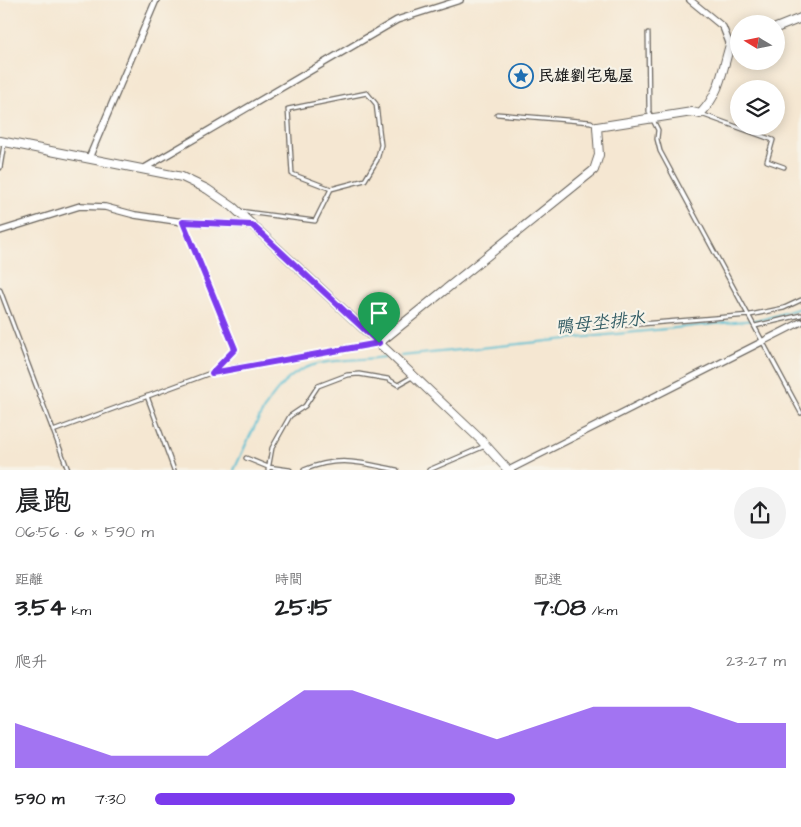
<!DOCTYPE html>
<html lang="zh-TW">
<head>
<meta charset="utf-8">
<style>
	body { margin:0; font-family:"Architects Daughter","LXGW WenKai TC",sans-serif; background:#f2f2f2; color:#202124; height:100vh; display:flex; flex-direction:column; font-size:19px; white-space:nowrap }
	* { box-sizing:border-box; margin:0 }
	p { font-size:16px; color:#757577 }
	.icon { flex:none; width:28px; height:28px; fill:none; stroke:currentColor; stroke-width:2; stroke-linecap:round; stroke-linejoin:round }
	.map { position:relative; height:470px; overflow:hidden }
	.panel { display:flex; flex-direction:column; background:#fff; flex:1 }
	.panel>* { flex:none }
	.needle { width:32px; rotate:280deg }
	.fabs { position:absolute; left:730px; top:15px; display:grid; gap:10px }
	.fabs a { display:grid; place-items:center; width:55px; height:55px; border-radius:50%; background:#fff; box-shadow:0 2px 12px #0003; font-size:25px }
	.pin { position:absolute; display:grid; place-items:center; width:42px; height:42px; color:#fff; margin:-51px -21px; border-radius:50% 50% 50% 0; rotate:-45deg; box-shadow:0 0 5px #0007 }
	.pin .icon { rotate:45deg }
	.round { display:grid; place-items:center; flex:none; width:52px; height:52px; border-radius:26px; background:#f2f2f2 }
	.head { display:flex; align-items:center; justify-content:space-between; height:85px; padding:0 15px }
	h1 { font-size:28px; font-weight:700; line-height:38px }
	.figures { display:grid; grid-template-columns:repeat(3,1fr); gap:8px; height:85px; padding:5px 15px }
	.figures div { display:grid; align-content:center }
	.figures b { font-size:25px; font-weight:700 }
	.figures small { font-size:14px; font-weight:400 }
	.figures p { font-size:14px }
	.chart { height:140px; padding:10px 15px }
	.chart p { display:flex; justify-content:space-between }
	.chart svg { width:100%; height:90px; margin-top:5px; fill:#7c3aed; opacity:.7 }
	ul { padding:0 15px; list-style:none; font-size:16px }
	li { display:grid; grid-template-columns:80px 60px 1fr; align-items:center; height:38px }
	li i { height:12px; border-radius:6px; background:#7c3aed }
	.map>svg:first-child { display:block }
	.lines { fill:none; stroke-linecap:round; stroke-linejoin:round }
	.stream { stroke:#56bed2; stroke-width:2 }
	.service-casing { stroke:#68635c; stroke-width:5.5 }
	.minor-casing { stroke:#68635c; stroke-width:8 }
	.tertiary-casing { stroke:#68635c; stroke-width:10 }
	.service { stroke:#fff; stroke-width:3 }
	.minor { stroke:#fff; stroke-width:5.5 }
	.tertiary { stroke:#fff; stroke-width:8 }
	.route-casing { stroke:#fff; stroke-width:10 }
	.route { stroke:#7c3aed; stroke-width:6 }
	.labels { text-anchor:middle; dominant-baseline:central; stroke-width:4.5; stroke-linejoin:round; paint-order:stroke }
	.poi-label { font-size:16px; font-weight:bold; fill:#1c1c1c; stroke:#f7f3e8; text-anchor:start }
	.water-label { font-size:18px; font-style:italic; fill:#335d65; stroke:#f7f3e8 }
</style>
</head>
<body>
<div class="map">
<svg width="801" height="470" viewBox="0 0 801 470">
	<rect width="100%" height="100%" fill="#f7f3e8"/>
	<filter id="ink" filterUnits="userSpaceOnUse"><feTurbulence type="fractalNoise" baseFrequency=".02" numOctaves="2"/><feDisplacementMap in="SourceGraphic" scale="10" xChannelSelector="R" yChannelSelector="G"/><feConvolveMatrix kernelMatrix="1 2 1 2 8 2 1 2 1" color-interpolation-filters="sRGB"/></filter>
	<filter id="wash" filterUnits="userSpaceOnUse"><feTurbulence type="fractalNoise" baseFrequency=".0096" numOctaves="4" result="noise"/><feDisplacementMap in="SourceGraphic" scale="20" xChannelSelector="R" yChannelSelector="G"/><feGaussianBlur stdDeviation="1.12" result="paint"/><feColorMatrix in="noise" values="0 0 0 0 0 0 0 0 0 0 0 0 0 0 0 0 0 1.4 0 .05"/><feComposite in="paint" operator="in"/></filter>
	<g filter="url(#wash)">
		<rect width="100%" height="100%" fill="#f5e7d2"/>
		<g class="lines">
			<!-- stream -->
			<path class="stream" d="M401,356L764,319L801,308
				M234,470C252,433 272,374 317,364C339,359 364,360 386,357"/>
		</g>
	</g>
	<g filter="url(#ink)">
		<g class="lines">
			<defs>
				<path id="service" d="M648,33L649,112L658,130L657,139L660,151L801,413
					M497,114L591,122L597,127
					M701,114L773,140L767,161L784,167
					M0,168L4,144
					M239,211L315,221L331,189L292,174L288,109L367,93L376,104L381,145L377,160L365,180L331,189
					M183,222L235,349L214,371
					M0,290L68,470
					M755,326L801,315
					M592,328L750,315L784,308L801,300
					M147,396L174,470
					M53,431L216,371L377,343
					M246,458L268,467L290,470
					M268,470L272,448L290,416L305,406L318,386L347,375L359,374L388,379L398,385L412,377
					M304,470C339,455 361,463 397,470
					M429,470L485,446"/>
				<path id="minor" d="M690,0L723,27L730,45
					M89,158L156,0
					M143,169L397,20L460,0
					M0,231L80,206L105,207L135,215L183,222L252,225
					M509,470L801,322"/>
				<path id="tertiary" d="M776,28L801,18
					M0,141L182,177L207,189L233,207L379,343L480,439L508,470
					M379,343L594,170L599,155L597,127L692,112L700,114C720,94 722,71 730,45L739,42"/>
			</defs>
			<!-- service casing -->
			<use href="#service" class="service-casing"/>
			<!-- minor casing -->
			<use href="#minor" class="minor-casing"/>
			<!-- tertiary casing -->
			<use href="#tertiary" class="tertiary-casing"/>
			<!-- service -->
			<use href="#service" class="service"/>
			<!-- minor -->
			<use href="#minor" class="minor"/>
			<!-- tertiary -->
			<use href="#tertiary" class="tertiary"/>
		</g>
	</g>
	<g class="lines" filter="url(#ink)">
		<defs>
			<path id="route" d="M183,222L252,225L379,343L212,373L235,349Z"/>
		</defs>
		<!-- route casing -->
		<use href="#route" class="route-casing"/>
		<!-- route -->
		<use href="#route" class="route"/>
	</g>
	<!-- icons -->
	<defs>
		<symbol id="sight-ring" viewBox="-11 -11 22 22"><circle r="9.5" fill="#f7f3e8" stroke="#1f6fb2" stroke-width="1.5"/><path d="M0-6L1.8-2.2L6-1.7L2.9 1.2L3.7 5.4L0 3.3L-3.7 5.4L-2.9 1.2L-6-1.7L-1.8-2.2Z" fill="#1f6fb2"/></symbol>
	</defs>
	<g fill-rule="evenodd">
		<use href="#sight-ring" x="507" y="62" width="28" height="28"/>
	</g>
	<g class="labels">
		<!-- poi labels -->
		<g class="poi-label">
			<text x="538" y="76">民雄劉宅鬼屋</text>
		</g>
		<!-- water labels -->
		<g class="water-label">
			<text transform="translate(600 323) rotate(-6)">鴨母坔排水</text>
		</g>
	</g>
</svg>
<div class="fabs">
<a><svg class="needle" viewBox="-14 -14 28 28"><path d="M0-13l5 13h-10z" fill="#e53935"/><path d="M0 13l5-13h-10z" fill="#757577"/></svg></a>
<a><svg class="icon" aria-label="layers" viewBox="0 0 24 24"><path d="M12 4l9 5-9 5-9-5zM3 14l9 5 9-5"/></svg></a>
</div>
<div class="pin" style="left:379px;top:343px;background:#1e9e55"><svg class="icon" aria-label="arrive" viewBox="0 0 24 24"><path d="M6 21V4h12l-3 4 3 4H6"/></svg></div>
</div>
<section class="panel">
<div class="head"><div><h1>晨跑</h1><p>06:56 · 6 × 590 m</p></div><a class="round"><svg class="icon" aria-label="share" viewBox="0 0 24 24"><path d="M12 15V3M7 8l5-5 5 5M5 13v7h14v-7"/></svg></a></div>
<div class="figures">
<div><p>距離</p><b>3.54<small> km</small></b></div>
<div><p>時間</p><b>25:15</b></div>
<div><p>配速</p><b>7:08<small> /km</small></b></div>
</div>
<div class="chart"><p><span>爬升</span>23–27 m</p>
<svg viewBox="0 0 160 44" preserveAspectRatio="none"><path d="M0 44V22L10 30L20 38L30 38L40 38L50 22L60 6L70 6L80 14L90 22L100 30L110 22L120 14L130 14L140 14L150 22L160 22V44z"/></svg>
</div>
<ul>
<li><b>590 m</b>7:30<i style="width:57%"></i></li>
</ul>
</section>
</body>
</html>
